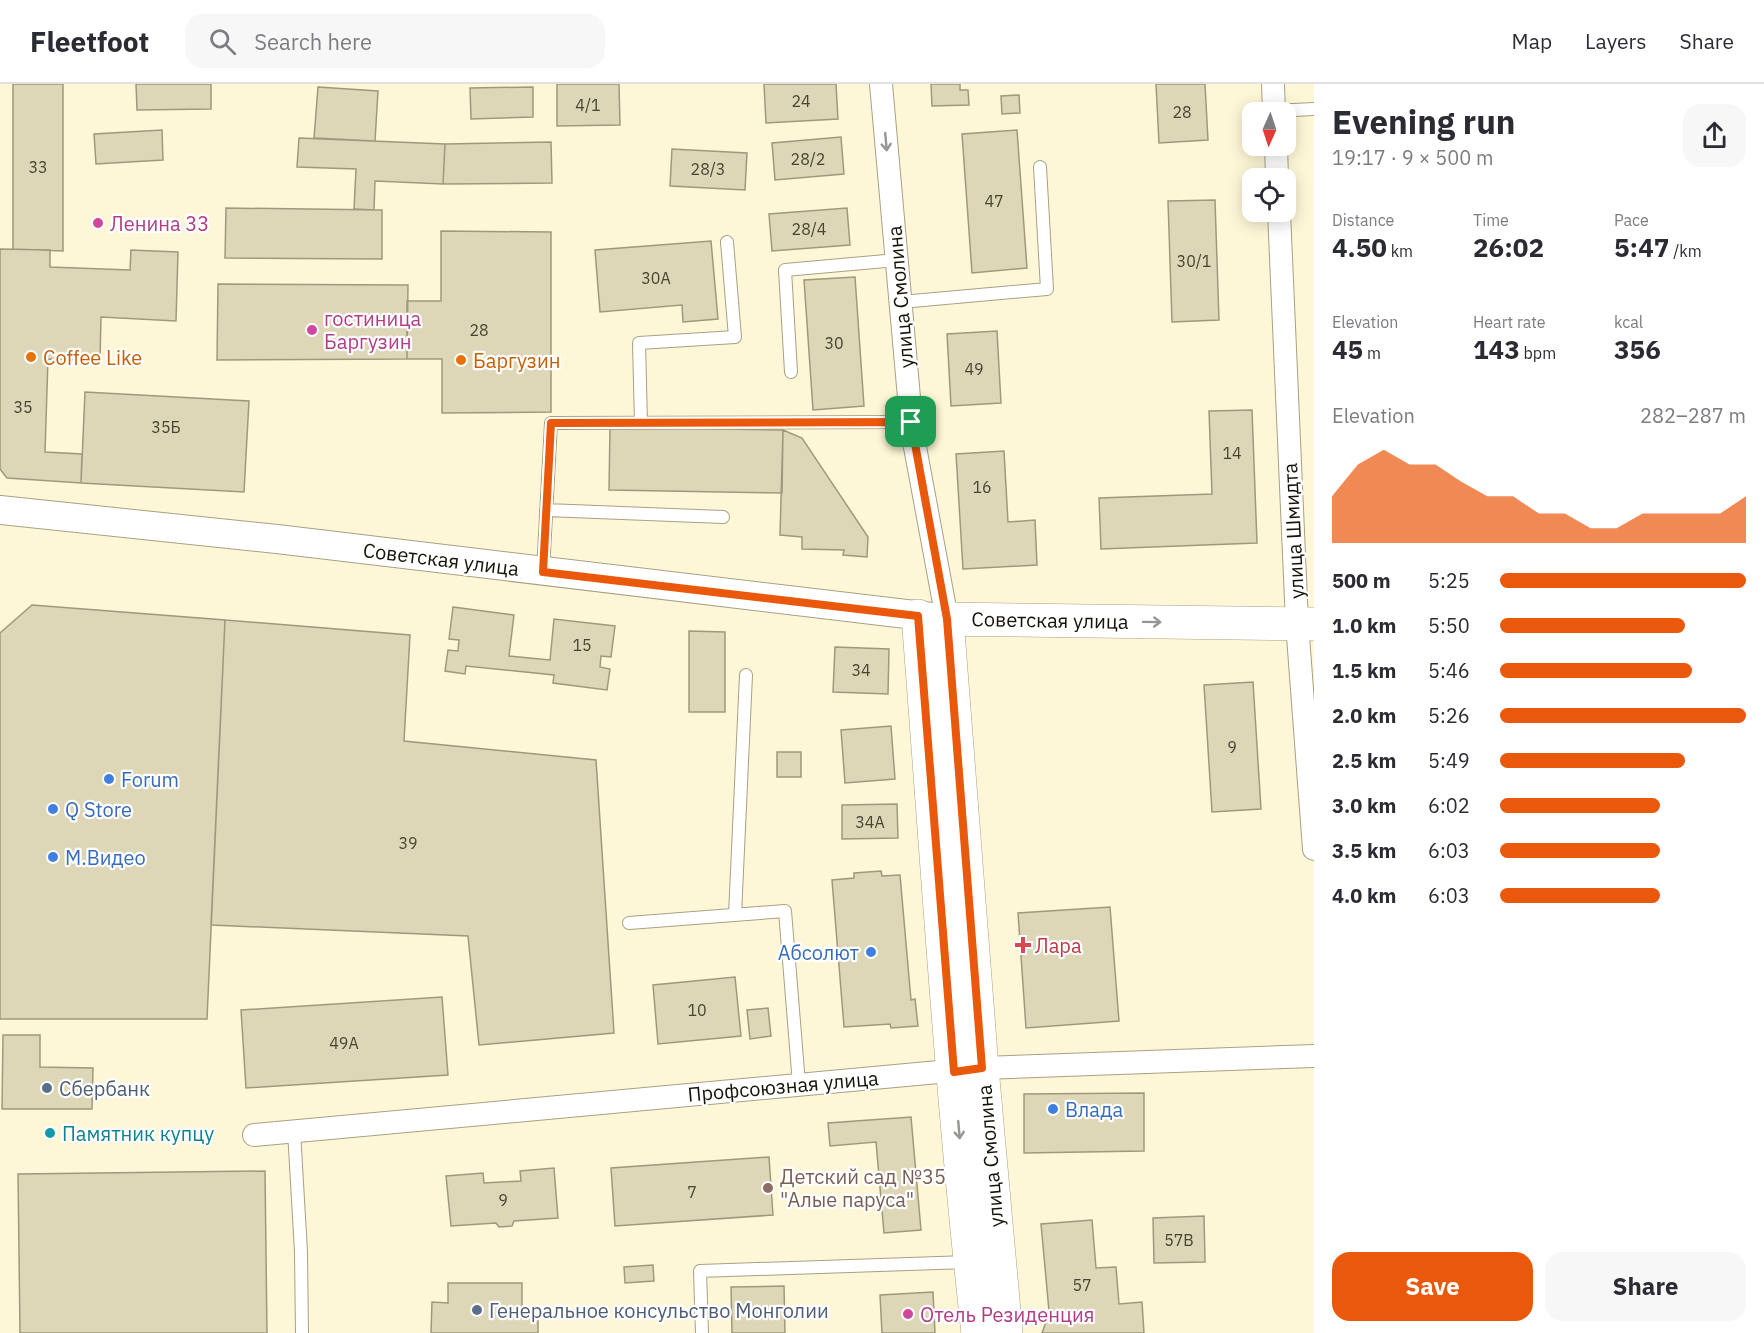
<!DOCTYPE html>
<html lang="en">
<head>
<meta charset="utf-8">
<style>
	body { margin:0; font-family:"IBM Plex Sans",sans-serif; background:#f7f7f7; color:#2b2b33; height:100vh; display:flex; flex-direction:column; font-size:22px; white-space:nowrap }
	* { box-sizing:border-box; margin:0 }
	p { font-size:20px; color:#7c7c81 }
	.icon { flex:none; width:33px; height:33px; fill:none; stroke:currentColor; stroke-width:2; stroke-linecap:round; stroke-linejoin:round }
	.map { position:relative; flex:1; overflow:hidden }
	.drawer { display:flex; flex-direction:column; background:#fff; width:450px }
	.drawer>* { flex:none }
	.needle { width:39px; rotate:183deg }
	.controls { position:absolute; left:1242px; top:18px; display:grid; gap:12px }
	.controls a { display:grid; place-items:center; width:54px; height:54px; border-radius:12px; background:#fff; box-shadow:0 3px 15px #0003; font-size:30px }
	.pin { position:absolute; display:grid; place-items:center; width:51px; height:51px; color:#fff; margin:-26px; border-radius:12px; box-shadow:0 3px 9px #0006 }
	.round { display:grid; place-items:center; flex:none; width:63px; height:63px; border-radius:18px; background:#f7f7f7 }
	.headline { display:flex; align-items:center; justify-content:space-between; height:102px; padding:0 18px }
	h1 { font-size:33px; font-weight:700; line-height:45px }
	.stats { display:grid; grid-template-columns:repeat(3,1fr); gap:9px; height:102px; padding:6px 18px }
	.stats div { display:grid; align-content:center }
	.stats b { font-size:26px; font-weight:700 }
	.stats small { font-size:16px; font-weight:400 }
	.stats p { font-size:16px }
	.chart { height:168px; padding:12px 18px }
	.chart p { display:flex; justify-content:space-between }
	.chart svg { width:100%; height:108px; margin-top:6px; fill:#ea580c; opacity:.7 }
	.action { display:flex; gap:12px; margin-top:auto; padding:12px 18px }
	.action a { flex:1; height:69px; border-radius:18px; background:#ea580c; color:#fff; font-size:24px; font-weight:700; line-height:69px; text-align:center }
	.action a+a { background:#f7f7f7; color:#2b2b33 }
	ul { padding:0 18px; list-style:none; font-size:20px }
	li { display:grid; grid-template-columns:96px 72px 1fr; align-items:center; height:45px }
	li i { height:15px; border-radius:8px; background:#ea580c }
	header { display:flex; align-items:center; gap:36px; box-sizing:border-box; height:84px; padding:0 30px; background:#fff; border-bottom:2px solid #e1e1e2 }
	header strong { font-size:28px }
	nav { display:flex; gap:33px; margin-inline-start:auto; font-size:21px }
	.search { width:420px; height:54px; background:#f7f7f7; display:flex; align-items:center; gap:15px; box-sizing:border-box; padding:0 21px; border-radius:18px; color:#7c7c81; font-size:22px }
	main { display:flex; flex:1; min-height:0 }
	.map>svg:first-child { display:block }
	.building { fill:#ddd6b7; stroke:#9f997b; stroke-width:1.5 }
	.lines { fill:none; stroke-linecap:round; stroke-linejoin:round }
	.service-casing { stroke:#a7a083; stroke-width:14 }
	.minor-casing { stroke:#a7a083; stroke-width:24 }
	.tertiary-casing { stroke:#a7a083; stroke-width:30 }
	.secondary-casing { stroke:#a7a083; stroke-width:34 }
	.service { stroke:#fff; stroke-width:12 }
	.minor { stroke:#fff; stroke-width:22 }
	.tertiary { stroke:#fff; stroke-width:28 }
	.secondary { stroke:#fff; stroke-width:33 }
	.oneway { stroke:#969590 }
	.route-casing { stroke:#fff; stroke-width:12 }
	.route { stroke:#ea580c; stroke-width:8 }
	.hotel-dot { fill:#d1479c; stroke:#fff; stroke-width:2 }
	.food-dot { fill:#e8710a; stroke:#fff; stroke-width:2 }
	.shop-dot { fill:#3f7fe0; stroke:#fff; stroke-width:2 }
	.health-dot { fill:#e0444e; stroke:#fff; stroke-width:2 }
	.service-dot { fill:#5c6f8a; stroke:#fff; stroke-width:2 }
	.culture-dot { fill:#0f9aa8; stroke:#fff; stroke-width:2 }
	.education-dot { fill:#8d6e63; stroke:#fff; stroke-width:2 }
	.labels { text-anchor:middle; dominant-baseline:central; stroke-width:4.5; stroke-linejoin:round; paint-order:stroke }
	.number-label { font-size:16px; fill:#484434 }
	.hotel-label { font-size:20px; fill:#b23c85; stroke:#fff; text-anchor:start }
	.street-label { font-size:20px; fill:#161409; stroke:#fff }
	.food-label { font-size:20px; fill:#c56008; stroke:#fff; text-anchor:start }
	.shop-label { font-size:20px; fill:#366cbe; stroke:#fff; text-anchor:start }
	.health-label { font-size:20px; fill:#be3a42; stroke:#fff; text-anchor:start }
	.service-label { font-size:20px; fill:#4e5e75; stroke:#fff; text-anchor:start }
	.culture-label { font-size:20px; fill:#0d838f; stroke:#fff; text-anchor:start }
	.education-label { font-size:20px; fill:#785e54; stroke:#fff; text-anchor:start }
</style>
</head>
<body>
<header>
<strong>Fleetfoot</strong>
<div class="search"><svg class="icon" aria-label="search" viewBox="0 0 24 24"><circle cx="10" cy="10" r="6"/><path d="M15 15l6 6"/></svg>Search here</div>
<nav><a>Map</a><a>Layers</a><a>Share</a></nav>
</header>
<main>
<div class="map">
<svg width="1314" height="1249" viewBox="0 0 1314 1249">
	<rect width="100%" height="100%" fill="#fef7d7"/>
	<!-- building -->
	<path class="building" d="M13,0H63V167L13,165Z
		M136,0H211V25L137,26Z
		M557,0H619L620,41L557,42Z
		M764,0H836L838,35L766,39Z
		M931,0H960V6H968L969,21L932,22Z
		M1156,0H1205L1208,56L1159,59Z
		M318,3L378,7L375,57L314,54Z
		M533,3V33L471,35L470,4Z
		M1019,11L1020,29L1002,30L1001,12Z
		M162,46L163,76L96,80L94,50Z
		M1017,46L1027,184L972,189L962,50Z
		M841,53L844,90L775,96L772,59Z
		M299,54L445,60L443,100L375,97L374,126L354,125L356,85L297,83Z
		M551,58L552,99L443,100L445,60Z
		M672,65L747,69L745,106L670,102Z
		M1215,116L1219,236L1172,238L1168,117Z
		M226,124L382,126V175L225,174Z
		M847,124L850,161L772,167L769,130Z
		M441,147L551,148V328L442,329V275H407V217H441Z
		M711,157L718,235L683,238L682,221L600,228L595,166Z
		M0,165L50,166V183L130,186L131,166L178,168L176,237L101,233L100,277L48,275L45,368L82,370L81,399L7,394L0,385Z
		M855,193L864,322L813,326L804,196Z
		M218,200L408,201L407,275L217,276Z
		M997,247L1001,319L951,322L947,250Z
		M85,308L249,317L244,408L81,399Z
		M1252,326L1257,459L1101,465L1099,414L1212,410L1209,327Z
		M610,343L783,346L782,409L609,406Z
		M783,346L802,354L868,453L867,473L843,471L844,466L802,465V453L780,451Z
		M1004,367L1008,438L1035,436L1037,481L963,485L956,370Z
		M32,521L225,536L207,935H0V549Z
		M453,523L514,531L509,572L550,576L554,535L615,542L611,573L601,572L600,583L610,585L607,606L553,599L554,591L466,582L465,590L445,587L448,566L458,567L459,556L449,555Z
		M225,536L410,551L404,657L596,676L614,949L479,961L468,852L211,841Z
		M689,547L725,548V628H689Z
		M835,563L889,565L888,610L833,608Z
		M1253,598L1261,725L1212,728L1204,601Z
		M891,642L895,695L845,699L841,646Z
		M777,668H801V693H777Z
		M897,720L898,754L842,755V721Z
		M881,787L882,792L900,791L911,916L915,915L918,942L891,944L890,940L844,943L832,796L854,794V789Z
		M1110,823L1119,937L1026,944L1018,829Z
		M735,893L741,952L658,960L653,901Z
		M442,913L448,991L246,1004L241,926Z
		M768,924L771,952L750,955L747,926Z
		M3,951H40V983L93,984L92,1025H2Z
		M1144,1009V1067L1024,1069V1010Z
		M911,1033L921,1146L884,1149L876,1058L830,1062L828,1039Z
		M769,1073L773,1131L615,1142L611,1084Z
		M554,1084L558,1134L514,1137L512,1142L499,1143L496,1139L451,1142L446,1092L483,1089L484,1099L521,1097L520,1087Z
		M265,1087L267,1249H20L18,1090Z
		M1204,1132L1205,1178L1154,1179L1153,1134Z
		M1092,1136L1096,1184L1116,1183L1119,1220L1142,1218L1144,1249H1042L1046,1238H1050L1041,1140Z
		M653,1181L654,1197L625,1199L624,1183Z
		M448,1199H522V1233L538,1234V1249H431L432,1218L448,1219Z
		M784,1202L785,1249H732L731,1203Z
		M933,1208L935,1249H882L880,1211Z"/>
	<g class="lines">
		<defs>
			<path id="service" d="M1274,27L1314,25
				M901,218L1047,205L1040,83
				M791,288L785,186L897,176
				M641,339L639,259L735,253L727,158
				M546,426L723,433
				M543,487L551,339L911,338
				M735,831L746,591
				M629,839L785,827L799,1000
				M294,1047L301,1168L302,1249
				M702,1249L700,1187L968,1178"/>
			<path id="minor" d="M881,0L912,347L947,535
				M1273,0L1274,28
				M1276,62L1277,94
				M1279,128L1297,539L1314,765
				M254,1051L982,984L1314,972"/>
			<path id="tertiary" d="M0,426L277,455L940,534"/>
			<path id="secondary" d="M918,532C937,771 951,1011 978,1249
				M1006,1249L982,984L947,535L1314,540"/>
		</defs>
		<!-- service casing -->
		<use href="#service" class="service-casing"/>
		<!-- minor casing -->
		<use href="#minor" class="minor-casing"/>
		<!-- tertiary casing -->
		<use href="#tertiary" class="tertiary-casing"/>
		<!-- secondary casing -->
		<use href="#secondary" class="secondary-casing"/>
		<!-- service -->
		<use href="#service" class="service"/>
		<!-- minor -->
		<use href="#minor" class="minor"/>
		<!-- tertiary -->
		<use href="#tertiary" class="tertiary"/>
		<!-- secondary -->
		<use href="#secondary" class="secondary"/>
	</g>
	<!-- one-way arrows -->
	<defs><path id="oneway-shaft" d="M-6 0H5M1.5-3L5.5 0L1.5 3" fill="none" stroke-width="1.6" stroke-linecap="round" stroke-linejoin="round" transform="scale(1.5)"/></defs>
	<g class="oneway">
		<use href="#oneway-shaft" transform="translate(886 58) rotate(85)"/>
		<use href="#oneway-shaft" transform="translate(1152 538) rotate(1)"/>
		<use href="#oneway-shaft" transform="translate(959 1046) rotate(85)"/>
	</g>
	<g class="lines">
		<defs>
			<path id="route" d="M911,338L947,535L982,984L954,988L918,532L543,488L551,339Z"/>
		</defs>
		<!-- route casing -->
		<use href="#route" class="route-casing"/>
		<!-- route -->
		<use href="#route" class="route"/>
	</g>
	<!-- markers -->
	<g class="hotel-dot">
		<circle cx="98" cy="139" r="6"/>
		<circle cx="312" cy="246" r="6"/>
		<circle cx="908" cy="1230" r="6"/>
	</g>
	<g class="food-dot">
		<circle cx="31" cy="273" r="6"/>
		<circle cx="461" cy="276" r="6"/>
	</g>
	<g class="shop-dot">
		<circle cx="109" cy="695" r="6"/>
		<circle cx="53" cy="725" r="6"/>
		<circle cx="53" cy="773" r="6"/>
		<circle cx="871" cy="868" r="6"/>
		<circle cx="1053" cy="1025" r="6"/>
	</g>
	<path class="health-dot" d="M1020 852h6v6h6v6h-6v6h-6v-6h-6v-6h6z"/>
	<g class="service-dot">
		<circle cx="47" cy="1004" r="6"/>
		<circle cx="477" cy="1226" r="6"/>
	</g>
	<circle class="culture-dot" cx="50" cy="1049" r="6"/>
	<circle class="education-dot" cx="768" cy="1104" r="6"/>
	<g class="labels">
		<!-- number labels -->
		<g class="number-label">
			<text x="801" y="17">24</text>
			<text x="588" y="21">4/1</text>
			<text x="1182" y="28">28</text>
			<text x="808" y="75">28/2</text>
			<text x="38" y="83">33</text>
			<text x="708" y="85">28/3</text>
			<text x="994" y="117">47</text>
			<text x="809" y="145">28/4</text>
			<text x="1194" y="177">30/1</text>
			<text x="656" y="194">30А</text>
			<text x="479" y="246">28</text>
			<text x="834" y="259">30</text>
			<text x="974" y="285">49</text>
			<text x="23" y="323">35</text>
			<text x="166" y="343">35Б</text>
			<text x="1232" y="369">14</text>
			<text x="982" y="403">16</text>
			<text x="582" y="561">15</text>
			<text x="861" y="586">34</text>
			<text x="1232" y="663">9</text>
			<text x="870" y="738">34А</text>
			<text x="408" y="759">39</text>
			<text x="697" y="926">10</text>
			<text x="344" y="959">49А</text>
			<text x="692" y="1108">7</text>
			<text x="503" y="1116">9</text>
			<text x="1179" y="1156">57В</text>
			<text x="1082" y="1201">57</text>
		</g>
		<!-- hotel labels -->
		<g class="hotel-label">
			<text x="110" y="139">Ленина 33</text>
			<text x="324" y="234">гостиница<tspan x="324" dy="23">Баргузин</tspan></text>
			<text x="920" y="1230">Отель Резиденция</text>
		</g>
		<!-- street labels -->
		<g class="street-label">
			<text transform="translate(900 213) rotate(-95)">улица Смолина</text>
			<text transform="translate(1293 447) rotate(-93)">улица Шмидта</text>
			<text transform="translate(441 475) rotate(7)">Советская улица</text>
			<text transform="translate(1050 536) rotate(1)">Советская улица</text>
			<text transform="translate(783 1002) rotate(-5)">Профсоюзная улица</text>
			<text transform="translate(990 1072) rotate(-95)">улица Смолина</text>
		</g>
		<!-- food labels -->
		<g class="food-label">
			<text x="43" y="273">Coffee Like</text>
			<text x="473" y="276">Баргузин</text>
		</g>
		<!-- shop labels -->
		<g class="shop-label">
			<text x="121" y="695">Forum</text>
			<text x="65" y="725">Q Store</text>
			<text x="65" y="773">М.Видео</text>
			<text x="859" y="868" text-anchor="end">Абсолют</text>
			<text x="1065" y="1025">Влада</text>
		</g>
		<!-- health labels -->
		<g class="health-label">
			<text x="1035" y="861">Лара</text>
		</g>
		<!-- service labels -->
		<g class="service-label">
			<text x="59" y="1004">Сбербанк</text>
			<text x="489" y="1226">Генеральное консульство Монголии</text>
		</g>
		<!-- culture labels -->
		<g class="culture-label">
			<text x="62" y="1049">Памятник купцу</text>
		</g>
		<!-- education labels -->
		<g class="education-label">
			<text x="780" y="1092">Детский сад №35<tspan x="780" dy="23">"Алые паруса"</tspan></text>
		</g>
	</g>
</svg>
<div class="controls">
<a><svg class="needle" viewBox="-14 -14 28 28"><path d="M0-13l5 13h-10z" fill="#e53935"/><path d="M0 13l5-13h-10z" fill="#7c7c81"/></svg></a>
<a><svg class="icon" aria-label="locate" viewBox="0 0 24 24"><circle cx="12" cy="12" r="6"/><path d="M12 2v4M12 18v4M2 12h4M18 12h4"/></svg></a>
</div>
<div class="pin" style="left:911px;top:338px;background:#1e9e55"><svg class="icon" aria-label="arrive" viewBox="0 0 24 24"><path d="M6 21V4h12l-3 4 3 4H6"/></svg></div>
</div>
<section class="drawer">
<div class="headline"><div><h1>Evening run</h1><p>19:17 · 9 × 500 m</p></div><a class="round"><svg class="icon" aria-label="share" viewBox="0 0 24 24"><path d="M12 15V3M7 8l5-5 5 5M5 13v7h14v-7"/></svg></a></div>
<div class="stats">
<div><p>Distance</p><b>4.50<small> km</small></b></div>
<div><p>Time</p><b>26:02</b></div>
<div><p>Pace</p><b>5:47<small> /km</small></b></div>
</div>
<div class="stats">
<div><p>Elevation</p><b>45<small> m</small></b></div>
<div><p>Heart rate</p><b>143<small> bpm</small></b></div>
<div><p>kcal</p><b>356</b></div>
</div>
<div class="chart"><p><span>Elevation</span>282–287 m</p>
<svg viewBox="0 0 160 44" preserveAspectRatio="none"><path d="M0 44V25L10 12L20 6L30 12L40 12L50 19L60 25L70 25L80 32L90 32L100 38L110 38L120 32L130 32L140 32L150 32L160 25V44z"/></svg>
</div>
<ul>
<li><b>500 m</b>5:25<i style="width:100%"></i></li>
<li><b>1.0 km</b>5:50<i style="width:75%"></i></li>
<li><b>1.5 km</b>5:46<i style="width:78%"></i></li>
<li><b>2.0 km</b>5:26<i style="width:100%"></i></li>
<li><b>2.5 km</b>5:49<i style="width:75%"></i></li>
<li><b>3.0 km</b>6:02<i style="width:65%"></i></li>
<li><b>3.5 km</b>6:03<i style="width:65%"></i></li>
<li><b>4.0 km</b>6:03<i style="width:65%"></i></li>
</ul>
<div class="action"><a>Save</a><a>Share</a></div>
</section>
</main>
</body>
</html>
